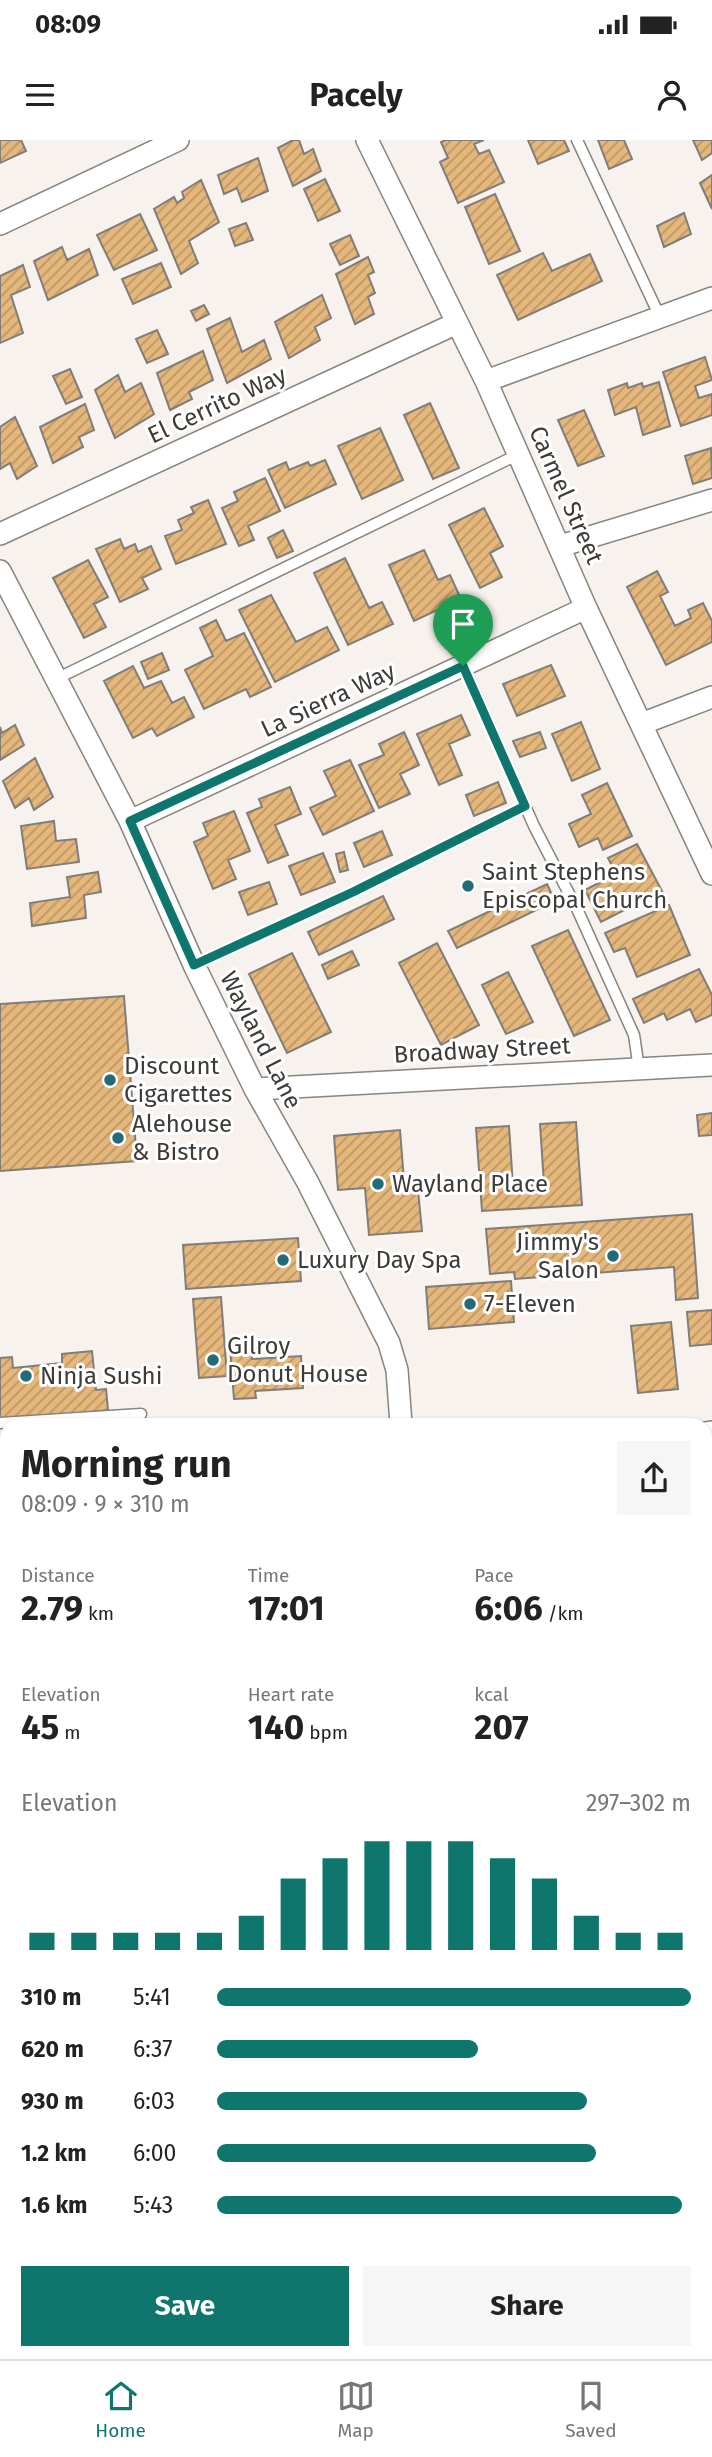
<!DOCTYPE html>
<html lang="en">
<head>
<meta charset="utf-8">
<style>
	body { margin:0; font-family:"Fira Sans",sans-serif; background:#f6f6f6; color:#222; height:100vh; display:flex; flex-direction:column; font-size:26px; white-space:nowrap }
	* { box-sizing:border-box; margin:0 }
	p { font-size:23px; color:#767676 }
	.icon { flex:none; width:38px; height:38px; fill:none; stroke:currentColor; stroke-width:2; stroke-linecap:round; stroke-linejoin:round }
	.map { position:relative; flex:1; overflow:hidden }
	.sheet { position:absolute; left:0px; top:1278px; width:712px; height:942px; display:flex; flex-direction:column; background:#fff; border-radius:21px 21px 0 0; box-shadow:0 2px 5px #0004 }
	.sheet>* { flex:none }
	.pin { position:absolute; display:grid; place-items:center; width:60px; height:60px; color:#fff; margin:-72px -30px; border-radius:50% 50% 50% 0; rotate:-45deg; box-shadow:0 0 7px #0007 }
	.pin .icon { rotate:45deg }
	.round { display:grid; place-items:center; flex:none; width:74px; height:74px; border-radius:0px; background:#f6f6f6 }
	.overview { display:flex; align-items:center; justify-content:space-between; height:119px; padding:0 21px }
	h1 { font-size:38px; font-weight:700; line-height:52px }
	.metrics { display:grid; grid-template-columns:repeat(3,1fr); gap:10px; height:119px; padding:7px 21px }
	.metrics div { display:grid; align-content:center }
	.metrics b { font-size:35px; font-weight:700 }
	.metrics small { font-size:19px; font-weight:400 }
	.metrics p { font-size:19px }
	.chart { height:196px; padding:14px 21px }
	.chart p { display:flex; justify-content:space-between }
	.chart svg { width:100%; height:126px; margin-top:7px; stroke:#0f766e; stroke-width:6 }
	.primary-button { display:flex; gap:14px; margin-top:auto; padding:14px 21px }
	.primary-button a { flex:1; height:80px; border-radius:0px; background:#0f766e; color:#fff; font-size:28px; font-weight:700; line-height:80px; text-align:center }
	.primary-button a+a { background:#f6f6f6; color:#222 }
	ul { padding:0 21px; list-style:none; font-size:23px }
	li { display:grid; grid-template-columns:112px 84px 1fr; align-items:center; height:52px }
	li i { height:18px; border-radius:9px; background:#0f766e }
	.status { display:flex; justify-content:space-between; align-items:center; height:49px; padding:0 35px; background:#fff; direction:ltr }
	.status svg { height:19px; fill:currentColor }
	header { display:flex; justify-content:space-between; align-items:center; height:91px; padding:0 21px; background:#fff; font-size:32px; font-weight:700 }
	.dock { display:flex; justify-content:space-around; align-items:center; height:98px; border-top:2px solid #e0e0e0; background:#fff; font-size:19px; color:#767676 }
	.dock a { display:grid; justify-items:center; gap:4px }
	.dock .on { color:#0f766e }
	.map>svg:first-child { display:block }
	.building { fill:url(#building-hatch); stroke:#817d78; stroke-width:2 }
	.lines { fill:none; stroke-linecap:round; stroke-linejoin:round }
	.lane-casing { stroke:#88847f; stroke-width:13 }
	.street-casing { stroke:#88847f; stroke-width:24 }
	.secondary-casing { stroke:#88847f; stroke-width:32 }
	.primary-casing { stroke:#88847f; stroke-width:36 }
	.lane { stroke:#fff; stroke-width:10 }
	.street { stroke:#fff; stroke-width:21 }
	.secondary { stroke:#fff; stroke-width:30 }
	.primary { stroke:#fff; stroke-width:33 }
	.route-casing { stroke:#fff; stroke-width:14 }
	.route { stroke:#0f766e; stroke-width:9 }
	.poi-dot { fill:#226b77; stroke:#fff; stroke-width:2.5 }
	.labels { text-anchor:middle; dominant-baseline:central; stroke-width:6; stroke-linejoin:round; paint-order:stroke }
	.street-label { font-size:24px; fill:#3c3b38; stroke:#fff }
	.poi-label { font-size:24px; fill:#3c3b38; stroke:#fff; text-anchor:start }
</style>
</head>
<body>
<div class="status"><b>08:09</b><svg viewBox="0 0 49 12"><path d="M0 12V9h3v3zM5 12V6h3v6zM10 12V3h3v9zM15 12V0h3v12zM26 1h20v11H26zM47 4h2v5h-2z"/></svg></div>
<header><svg class="icon" aria-label="menu" viewBox="0 0 24 24"><path d="M4 6h16M4 12h16M4 18h16"/></svg>Pacely<svg class="icon" aria-label="person" viewBox="0 0 24 24"><circle cx="12" cy="8" r="4"/><path d="M4 21q1-7 8-7t8 7"/></svg></header>
<div class="map">
<svg width="712" height="2219" viewBox="0 0 712 2219">
	<defs>
		<pattern id="building-hatch" width="6" height="6" patternUnits="userSpaceOnUse" patternTransform="scale(1.75)"><rect width="6" height="6" fill="#e5b77b"/><path d="M-1 1l2-2M0 6l6-6M5 7l2-2" fill="none" stroke="#bb9666"/></pattern>
	</defs>
	<rect width="100%" height="100%" fill="#f7f2ed"/>
	<!-- building -->
	<path class="building" d="M0,0H21L26,11L0,23Z
		M293,0H299L304,14L313,9L321,31L293,46L278,8Z
		M446,0H484L474,4L479,14L489,10L504,42L458,63L440,22L448,18L441,2Z
		M528,0H564L569,11L538,24Z
		M598,0H624L632,19L609,29Z
		M693,0H712V13L702,20Z
		M258,18L268,51L242,62L237,48L224,54L218,35Z
		M712,35V69L700,43Z
		M325,39L340,71L318,81L304,49Z
		M201,40L219,82L189,101L198,123L181,134L154,69L174,57L177,63L184,58L182,52Z
		M495,54L520,111L489,124L465,67Z
		M684,73L691,94L664,107L657,86Z
		M140,74L157,110L114,130L97,95Z
		M246,83L253,100L235,106L229,89Z
		M350,95L359,116L340,125L330,104Z
		M62,107L67,120L89,109L98,135L48,160L34,121Z
		M543,113L552,131L590,114L602,141L518,180L497,135Z
		M368,117L374,132L368,135L375,153L368,157L374,174L355,184L336,134Z
		M161,123L171,147L133,164L122,139Z
		M23,125L30,147L11,155L23,193L0,203V136Z
		M322,155L331,178L315,187L320,200L289,218L275,182Z
		M204,165L209,174L196,181L191,171Z
		M230,178L242,212L264,200L271,219L227,243L207,189Z
		M157,190L168,214L147,223L136,199Z
		M203,211L213,240L189,252L192,259L170,270L157,233Z
		M705,217L712,240L695,246L699,258L712,254V275L681,286L663,232Z
		M70,229L82,257L66,264L53,236Z
		M118,235L125,252L141,243L154,274L115,298L95,250Z
		M659,242L670,286L643,295L636,267L615,275L608,250L627,243L628,248L642,243L643,247Z
		M430,263L459,328L433,339L404,275Z
		M85,264L94,290L79,297L83,307L53,323L40,287Z
		M584,270L604,316L578,326L558,280Z
		M15,277L37,326L17,339L10,323L0,329V287Z
		M380,288L403,340L362,359L338,306Z
		M711,308L712,338L693,344L685,316Z
		M325,320L336,344L285,368L268,330L286,322L289,330L308,322L310,326Z
		M265,338L280,371L248,386L254,400L239,406L222,368L238,361L234,352Z
		M208,360L226,404L176,424L165,396L182,390L178,380L194,373L191,367Z
		M484,368L503,406L490,413L502,437L480,448L449,385Z
		M283,390L293,411L277,418L268,398Z
		M120,399L124,409L135,404L138,412L151,406L161,429L142,438L148,449L120,462L96,409Z
		M424,410L438,440L450,435L461,459L414,481L389,425Z
		M345,418L369,468L382,462L393,484L348,505L314,433Z
		M88,420L108,457L94,464L106,487L84,498L53,438Z
		M657,431L668,452L660,456L675,486L691,478L688,470L703,463L712,481V502L666,525L627,447Z
		M271,455L296,502L327,487L339,510L275,542L239,470Z
		M216,480L226,501L244,493L271,547L250,557L246,549L204,569L185,530L213,516L200,488Z
		M162,513L169,530L148,539L141,522Z
		M551,525L565,556L517,576L503,544Z
		M133,526L144,548L161,541L172,563L184,557L194,577L157,596L152,588L133,598L104,541Z
		M461,575L470,595L449,604L462,635L439,645L417,594Z
		M581,582L600,629L572,641L552,594Z
		M15,585L24,605L0,620V587L2,593Z
		M404,592L419,625L400,634L410,654L379,668L359,625L384,615L379,604Z
		M540,592L546,608L520,617L513,601Z
		M35,618L53,657L34,670L29,658L15,668L3,641Z
		M350,620L374,671L323,695L310,668L336,656L324,631Z
		M498,642L506,663L474,676L466,655Z
		M607,643L632,696L603,710L598,698L579,707L569,684L591,674L582,655Z
		M290,647L301,674L275,685L288,715L268,723L247,673L262,667L259,659Z
		M234,671L250,711L228,720L236,739L213,749L194,702L208,696L203,683Z
		M54,681L56,701L76,699L79,722L27,729L21,686Z
		M382,691L392,715L364,727L354,703Z
		M637,704L662,751L601,782L585,750L616,734L608,718Z
		M344,712L348,730L340,732L336,714Z
		M323,713L335,742L301,755L289,726Z
		M98,732L101,752L84,755L86,778L32,786L30,763L70,757L67,737Z
		M269,742L277,764L248,775L239,752Z
		M547,744L555,761L457,808L448,791Z
		M383,756L394,779L319,815L308,792Z
		M669,765L690,815L637,837L625,808L614,812L605,793Z
		M568,790L610,880L574,896L532,806Z
		M437,803L479,885L441,905L399,823Z
		M352,811L359,825L328,839L322,825Z
		M292,813L331,892L287,913L249,834Z
		M699,829L712,855V875L696,882L690,869L667,880L664,873L644,883L633,859Z
		M508,832L533,882L506,894L482,845Z
		M124,856L137,1021L0,1031V864Z
		M712,973V995L699,996L697,975Z
		M576,982L582,1065L482,1071L476,988L509,986L513,1046L544,1044L540,984Z
		M400,990L404,1041L417,1040L422,1091L369,1095L365,1048L338,1050L334,996Z
		M692,1074L698,1158L676,1160L674,1127L515,1139L514,1132L490,1134L486,1089Z
		M298,1098L301,1141L186,1149L183,1105Z
		M511,1141L514,1182L429,1189L426,1147Z
		M221,1157L227,1236L199,1238L193,1159Z
		M712,1170V1204L690,1206L687,1172Z
		M671,1182L678,1249L638,1253L631,1186Z
		M251,1205L252,1219L301,1216L303,1248L255,1251L256,1258L234,1259L230,1207Z
		M92,1211L96,1250L106,1249L108,1270L0,1282V1218L12,1217L13,1228L62,1223V1214Z
		M712,1394V1454L705,1457V1397Z
		M7,1451V1513L3,1452Z
		M709,1766L712,1775V1787L709,1789L712,1796V1816L705,1819V1768Z
		M4,1787L7,1827V1893H0V1788Z
		M711,1831L712,1889L705,1893V1834Z
		M712,1901V1922L709,1924L705,1904Z
		M7,1904V2010H0V1905Z
		M7,2021V2131H0V2022Z
		M712,2091V2110L706,2112L705,2094Z
		M7,2178V2196H0V2179Z
		M37,2212H41L45,2219H25Z
		M83,2212H161L159,2219H69Z
		M181,2212H186L195,2219H176Z
		M345,2212H379L380,2219H346Z
		M531,2212H589L590,2219H531Z"/>
	<g class="lines">
		<defs>
			<path id="lane" d="M577,0L660,177
				M463,525L534,686L578,771L634,895L639,929
				M56,539L519,314
				M194,825L353,752L525,666
				M0,1283L141,1274
				M705,1476L712,1473
				M0,1595L7,1684
				M0,1779H7
				M0,2166L7,2165
				M705,2196L711,2219
				M283,2212L284,2219"/>
			<path id="street" d="M367,0L486,241L586,468L712,734
				M0,84L178,0
				M486,241L712,158
				M0,394L457,183
				M560,406L712,360
				M0,431L130,681L195,827L255,949L307,1041L389,1203L397,1230L401,1284
				M641,584L712,557
				M130,681L586,468
				M255,949L712,925"/>
			<path id="secondary" d="M705,1640L712,1654
				M468,2212V2219"/>
			<path id="primary" d="M705,1299L712,1298
				M0,1354H7"/>
		</defs>
		<!-- lane casing -->
		<use href="#lane" class="lane-casing"/>
		<!-- street casing -->
		<use href="#street" class="street-casing"/>
		<!-- secondary casing -->
		<use href="#secondary" class="secondary-casing"/>
		<!-- primary casing -->
		<use href="#primary" class="primary-casing"/>
		<!-- lane -->
		<use href="#lane" class="lane"/>
		<!-- street -->
		<use href="#street" class="street"/>
		<!-- secondary -->
		<use href="#secondary" class="secondary"/>
		<!-- primary -->
		<use href="#primary" class="primary"/>
	</g>
	<g class="lines">
		<defs>
			<path id="route" d="M463,526L525,666L353,752L194,825L130,681Z"/>
		</defs>
		<!-- route casing -->
		<use href="#route" class="route-casing"/>
		<!-- route -->
		<use href="#route" class="route"/>
	</g>
	<!-- markers -->
	<g class="poi-dot">
		<circle cx="468" cy="746" r="7"/>
		<circle cx="110" cy="940" r="7"/>
		<circle cx="118" cy="998" r="7"/>
		<circle cx="378" cy="1044" r="7"/>
		<circle cx="613" cy="1116" r="7"/>
		<circle cx="283" cy="1120" r="7"/>
		<circle cx="470" cy="1164" r="7"/>
		<circle cx="213" cy="1220" r="7"/>
		<circle cx="26" cy="1236" r="7"/>
	</g>
	<g class="labels">
		<!-- street labels -->
		<g class="street-label">
			<text transform="translate(217 265) rotate(-25)">El Cerrito Way</text>
			<text transform="translate(566 355) rotate(66)">Carmel Street</text>
			<text transform="translate(328 560) rotate(-25)">La Sierra Way</text>
			<text transform="translate(261 900) rotate(63)">Wayland Lane</text>
			<text transform="translate(482 910) rotate(-3)">Broadway Street</text>
		</g>
		<!-- poi labels -->
		<g class="poi-label">
			<text x="482" y="732">Saint Stephens<tspan x="482" dy="28">Episcopal Church</tspan></text>
			<text x="124" y="926">Discount<tspan x="124" dy="28">Cigarettes</tspan></text>
			<text x="132" y="984">Alehouse<tspan x="132" dy="28">&amp; Bistro</tspan></text>
			<text x="392" y="1044">Wayland Place</text>
			<text x="599" y="1102" text-anchor="end">Jimmy's<tspan x="599" dy="28">Salon</tspan></text>
			<text x="297" y="1120">Luxury Day Spa</text>
			<text x="484" y="1164">7-Eleven</text>
			<text x="227" y="1206">Gilroy<tspan x="227" dy="28">Donut House</tspan></text>
			<text x="40" y="1236">Ninja Sushi</text>
		</g>
	</g>
</svg>
<div class="pin" style="left:463px;top:526px;background:#1e9e55"><svg class="icon" aria-label="arrive" viewBox="0 0 24 24"><path d="M6 21V4h12l-3 4 3 4H6"/></svg></div>
<section class="sheet">
<div class="overview"><div><h1>Morning run</h1><p>08:09 · 9 × 310 m</p></div><a class="round"><svg class="icon" aria-label="share" viewBox="0 0 24 24"><path d="M12 15V3M7 8l5-5 5 5M5 13v7h14v-7"/></svg></a></div>
<div class="metrics">
<div><p>Distance</p><b>2.79<small> km</small></b></div>
<div><p>Time</p><b>17:01</b></div>
<div><p>Pace</p><b>6:06<small> /km</small></b></div>
</div>
<div class="metrics">
<div><p>Elevation</p><b>45<small> m</small></b></div>
<div><p>Heart rate</p><b>140<small> bpm</small></b></div>
<div><p>kcal</p><b>207</b></div>
</div>
<div class="chart"><p><span>Elevation</span>297–302 m</p>
<svg viewBox="0 0 160 44" preserveAspectRatio="none"><path d="M5 44V38M15 44V38M25 44V38M35 44V38M45 44V38M55 44V32M65 44V19M75 44V12M85 44V6M95 44V6M105 44V6M115 44V12M125 44V19M135 44V32M145 44V38M155 44V38"/></svg>
</div>
<ul>
<li><b>310 m</b>5:41<i style="width:100%"></i></li>
<li><b>620 m</b>6:37<i style="width:55%"></i></li>
<li><b>930 m</b>6:03<i style="width:78%"></i></li>
<li><b>1.2 km</b>6:00<i style="width:80%"></i></li>
<li><b>1.6 km</b>5:43<i style="width:98%"></i></li>
</ul>
<div class="primary-button"><a>Save</a><a>Share</a></div>
</section>
</div>
<nav class="dock">
<a class="on"><svg class="icon" aria-label="home" viewBox="0 0 24 24"><path d="M3 11l9-7 9 7M6 9v11h12V9"/></svg>Home</a>
<a><svg class="icon" aria-label="map" viewBox="0 0 24 24"><path d="M3 6l6-2 6 2 6-2v14l-6 2-6-2-6 2zM9 4v14M15 6v14"/></svg>Map</a>
<a><svg class="icon" aria-label="saved" viewBox="0 0 24 24"><path d="M7 4h10v16l-5-4-5 4z"/></svg>Saved</a>
</nav>
</body>
</html>
